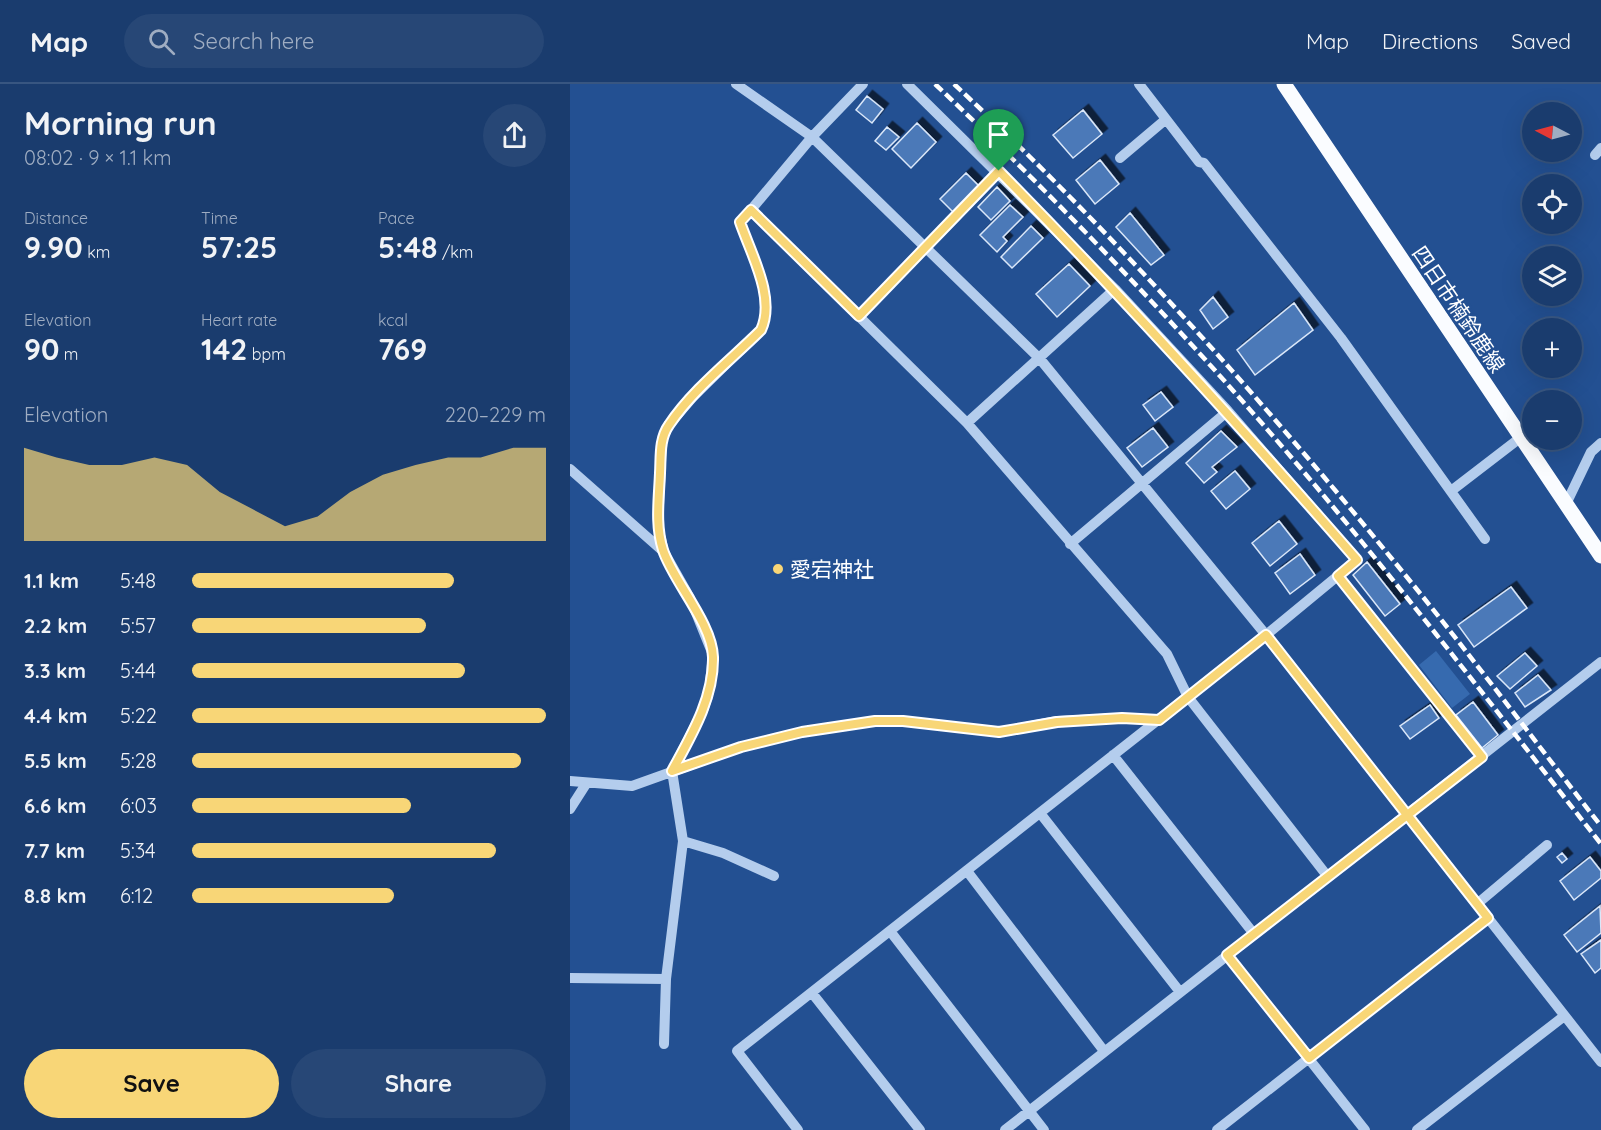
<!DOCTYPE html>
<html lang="en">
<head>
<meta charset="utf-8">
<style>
	body { margin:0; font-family:Quicksand,"Noto Sans JP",sans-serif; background:#274776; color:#f1f3f6; height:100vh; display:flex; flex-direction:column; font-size:22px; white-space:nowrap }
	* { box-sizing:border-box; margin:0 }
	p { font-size:20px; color:#9fadc2 }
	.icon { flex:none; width:33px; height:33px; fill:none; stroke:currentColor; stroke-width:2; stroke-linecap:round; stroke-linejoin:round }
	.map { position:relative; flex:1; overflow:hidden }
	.panel { display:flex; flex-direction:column; background:#1a3c6e; width:570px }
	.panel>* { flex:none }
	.needle { width:39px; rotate:276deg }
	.controls { position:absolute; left:952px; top:18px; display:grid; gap:12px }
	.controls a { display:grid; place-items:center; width:60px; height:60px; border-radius:50%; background:#1a3c6e; box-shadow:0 6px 24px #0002,0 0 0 2px #385681; font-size:30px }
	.pin { position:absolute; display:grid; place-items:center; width:51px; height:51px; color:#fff; margin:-62px -26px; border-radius:50% 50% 50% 0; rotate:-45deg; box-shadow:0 0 6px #0007 }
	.pin .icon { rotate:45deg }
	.round { display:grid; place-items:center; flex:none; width:63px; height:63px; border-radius:32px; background:#274776 }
	.overview { display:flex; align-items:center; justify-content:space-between; height:102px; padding:0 24px }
	h1 { font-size:33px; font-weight:700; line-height:45px }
	.stats { display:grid; grid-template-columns:repeat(3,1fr); gap:9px; height:102px; padding:6px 24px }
	.stats div { display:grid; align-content:center }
	.stats b { font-size:30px; font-weight:700 }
	.stats small { font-size:16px; font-weight:400 }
	.stats p { font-size:16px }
	.chart { height:168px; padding:12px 24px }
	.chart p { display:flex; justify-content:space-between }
	.chart svg { width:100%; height:108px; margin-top:6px; fill:#f8d677; opacity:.7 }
	.action { display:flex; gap:12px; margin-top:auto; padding:12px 24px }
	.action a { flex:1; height:69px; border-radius:36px; background:#f8d677; color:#111; font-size:24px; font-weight:700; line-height:69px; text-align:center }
	.action a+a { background:#274776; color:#f1f3f6 }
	ul { padding:0 24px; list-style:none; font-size:20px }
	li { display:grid; grid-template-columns:96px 72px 1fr; align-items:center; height:45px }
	li i { height:15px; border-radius:8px; background:#f8d677 }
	header { display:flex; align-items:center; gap:36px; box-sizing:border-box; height:84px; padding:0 30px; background:#1a3c6e; border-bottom:2px solid #385681 }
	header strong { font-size:28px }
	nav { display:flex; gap:33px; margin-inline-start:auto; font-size:21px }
	.search { width:420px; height:54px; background:#274776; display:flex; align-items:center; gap:15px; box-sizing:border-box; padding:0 21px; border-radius:33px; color:#9fadc2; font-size:22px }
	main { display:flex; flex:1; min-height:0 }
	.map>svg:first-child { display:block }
	.green { fill:#366aaf }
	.building { fill:#4b79b8; stroke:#dae7f9; stroke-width:1.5; filter:url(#shadow) }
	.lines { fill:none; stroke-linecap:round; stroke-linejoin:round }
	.minor { stroke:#b4cded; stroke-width:10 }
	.major { stroke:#fafcff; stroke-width:15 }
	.rail { stroke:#fff; stroke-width:4.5; stroke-dasharray:10 4.5; stroke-linecap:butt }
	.route-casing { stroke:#fff; stroke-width:12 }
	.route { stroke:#f8d677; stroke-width:8 }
	.poi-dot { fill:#f8d677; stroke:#235092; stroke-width:2 }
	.labels { text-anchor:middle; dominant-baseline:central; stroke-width:5; stroke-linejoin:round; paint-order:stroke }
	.street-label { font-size:21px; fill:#fff; stroke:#235092 }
	.poi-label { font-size:21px; fill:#fff; stroke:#235092; text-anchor:start }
</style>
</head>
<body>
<header>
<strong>Map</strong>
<div class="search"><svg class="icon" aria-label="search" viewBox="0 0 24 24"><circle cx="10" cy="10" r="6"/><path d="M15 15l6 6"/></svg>Search here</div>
<nav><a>Map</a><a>Directions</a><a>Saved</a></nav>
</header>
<main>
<section class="panel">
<div class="overview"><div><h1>Morning run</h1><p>08:02 · 9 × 1.1 km</p></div><a class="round"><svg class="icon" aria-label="share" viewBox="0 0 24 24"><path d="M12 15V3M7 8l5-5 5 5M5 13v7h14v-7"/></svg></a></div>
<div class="stats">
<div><p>Distance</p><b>9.90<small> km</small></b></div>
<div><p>Time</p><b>57:25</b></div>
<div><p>Pace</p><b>5:48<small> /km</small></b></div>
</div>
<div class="stats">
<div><p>Elevation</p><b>90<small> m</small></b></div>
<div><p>Heart rate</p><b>142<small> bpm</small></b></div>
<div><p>kcal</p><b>769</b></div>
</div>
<div class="chart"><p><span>Elevation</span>220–229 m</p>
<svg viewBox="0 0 160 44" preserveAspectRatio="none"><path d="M0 44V6L10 10L20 13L30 13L40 10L50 13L60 24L70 31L80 38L90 34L100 24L110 17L120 13L130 10L140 10L150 6L160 6V44z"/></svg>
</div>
<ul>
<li><b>1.1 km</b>5:48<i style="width:74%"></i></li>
<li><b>2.2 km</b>5:57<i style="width:66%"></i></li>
<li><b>3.3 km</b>5:44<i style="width:77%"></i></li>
<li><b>4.4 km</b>5:22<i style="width:100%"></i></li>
<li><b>5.5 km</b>5:28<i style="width:93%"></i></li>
<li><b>6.6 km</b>6:03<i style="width:62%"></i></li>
<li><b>7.7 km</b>5:34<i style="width:86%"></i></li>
<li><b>8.8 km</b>6:12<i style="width:57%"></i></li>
</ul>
<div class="action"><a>Save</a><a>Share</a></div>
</section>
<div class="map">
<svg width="1031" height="1046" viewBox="0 0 1031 1046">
	<defs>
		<filter id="shadow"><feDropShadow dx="5.5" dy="-5.5" stdDeviation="0" flood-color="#0009"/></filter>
	</defs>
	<rect width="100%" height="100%" fill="#235092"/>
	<!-- green -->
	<path class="green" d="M866,567L900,610L882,624L849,581Z"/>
	<!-- building -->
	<path class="building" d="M297,12L313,25L302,39L286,26Z
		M513,26L532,50L503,74L483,51Z
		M347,39L366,58L341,84L322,65Z
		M317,43L329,53L316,66L305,57Z
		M530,76L549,100L525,120L506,96Z
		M396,89L409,102L383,128L370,115Z
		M427,103L440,117L421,136L408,123Z
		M440,121L453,133L433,153L437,157L427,168L410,151Z
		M560,129L594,171L581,181L546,143Z
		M461,142L473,154L442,184L431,173Z
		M499,180L520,202L487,233L466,210Z
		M643,213L658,233L643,245L630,226Z
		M724,219L743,246L685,291L667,266Z
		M591,308L603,323L585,337L573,321Z
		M583,344L598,363L572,383L557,364Z
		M651,347L667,363L642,383L647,388L634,399L616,379Z
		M665,387L680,405L656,425L641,407Z
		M709,437L727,460L700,482L682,459Z
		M730,470L745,491L720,510L705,489Z
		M797,478L830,520L815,532L783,491Z
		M941,503L957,524L904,563L888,541Z
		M955,569L967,582L940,605L927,592Z
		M968,591L981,606L955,623L945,609Z
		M903,618L928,651L912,664L886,631Z
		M860,621L869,634L840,655L830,642Z
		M992,769L997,775L992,779L987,773Z
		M1020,773L1031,787V794L1004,816L990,797Z
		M1030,822L1031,849L1007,868L994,851Z
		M1031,856V884L1025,889L1011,870Z"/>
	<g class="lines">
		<!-- minor -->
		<path class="minor" d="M166,0L242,53L470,275L696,551L787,476L658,327L545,205L337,0
			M569,0L629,78L634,79L771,254L915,455
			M1025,71L1031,64
			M550,74L595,36
			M181,126L397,339L597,570L618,613L758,793
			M289,232L429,88
			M397,339L545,205
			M0,385L94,468
			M881,407L950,354
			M996,420L1021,368L1031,359
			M500,460L658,327
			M768,492L912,673
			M543,671L684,850
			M0,697L62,702L171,663L232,648L305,637H333L429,648L487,637L552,634L589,636
			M0,725L16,700
			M470,729L610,908
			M113,757L153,769L204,792
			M397,787L534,967
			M907,820L977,761
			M320,847L474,1046
			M657,871L795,1046
			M0,894L96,895L113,757L102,687L134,624L139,607L143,571L120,514L94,468L88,442L92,357L98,342L123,313L191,246C206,214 181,170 170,139L242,53L293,0
			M242,909L350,1046
			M94,960L96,895
			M228,1046L167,967L696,551L1031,978
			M435,1046L1031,578
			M647,1046L918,834
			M847,1046L993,933"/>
		<!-- major -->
		<path class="major" d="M714,0L1031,472"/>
		<!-- rail -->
		<path class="rail" d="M365,0C500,128 630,264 749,406C846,522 938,642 1031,760
			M384,0C547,152 696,320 836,492C903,574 966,659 1031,742"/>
	</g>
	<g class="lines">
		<defs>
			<path id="route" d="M429,87L289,232L181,126L170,138C181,170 206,214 191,246C161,276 123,305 99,341C89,355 91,373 90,389C89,415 85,441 93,466C103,497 142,539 143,573C144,614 121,652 102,687L171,663L232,648L305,637H333L429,648L487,638L552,634L589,636L696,551L918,834L739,974L657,871L912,673L768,492L787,476C671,343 553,213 429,87"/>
		</defs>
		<!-- route casing -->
		<use href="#route" class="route-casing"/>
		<!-- route -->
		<use href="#route" class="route"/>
	</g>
	<!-- markers -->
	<circle class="poi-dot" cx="208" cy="485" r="6"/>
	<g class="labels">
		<!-- street labels -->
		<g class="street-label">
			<text transform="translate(889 225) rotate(56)">四日市楠鈴鹿線</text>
		</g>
		<!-- poi labels -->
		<g class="poi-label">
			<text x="220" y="485">愛宕神社</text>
		</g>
	</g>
</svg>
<div class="controls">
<a><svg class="needle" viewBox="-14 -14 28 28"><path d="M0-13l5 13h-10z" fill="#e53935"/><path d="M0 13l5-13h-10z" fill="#9fadc2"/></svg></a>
<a><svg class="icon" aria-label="locate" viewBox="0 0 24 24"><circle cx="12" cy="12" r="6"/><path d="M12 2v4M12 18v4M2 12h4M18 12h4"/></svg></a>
<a><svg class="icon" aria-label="layers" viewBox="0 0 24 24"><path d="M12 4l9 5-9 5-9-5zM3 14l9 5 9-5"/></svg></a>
<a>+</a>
<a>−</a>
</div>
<div class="pin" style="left:429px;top:87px;background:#1e9e55"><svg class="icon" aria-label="arrive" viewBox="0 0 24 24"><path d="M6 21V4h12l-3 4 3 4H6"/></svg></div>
</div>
</main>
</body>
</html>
